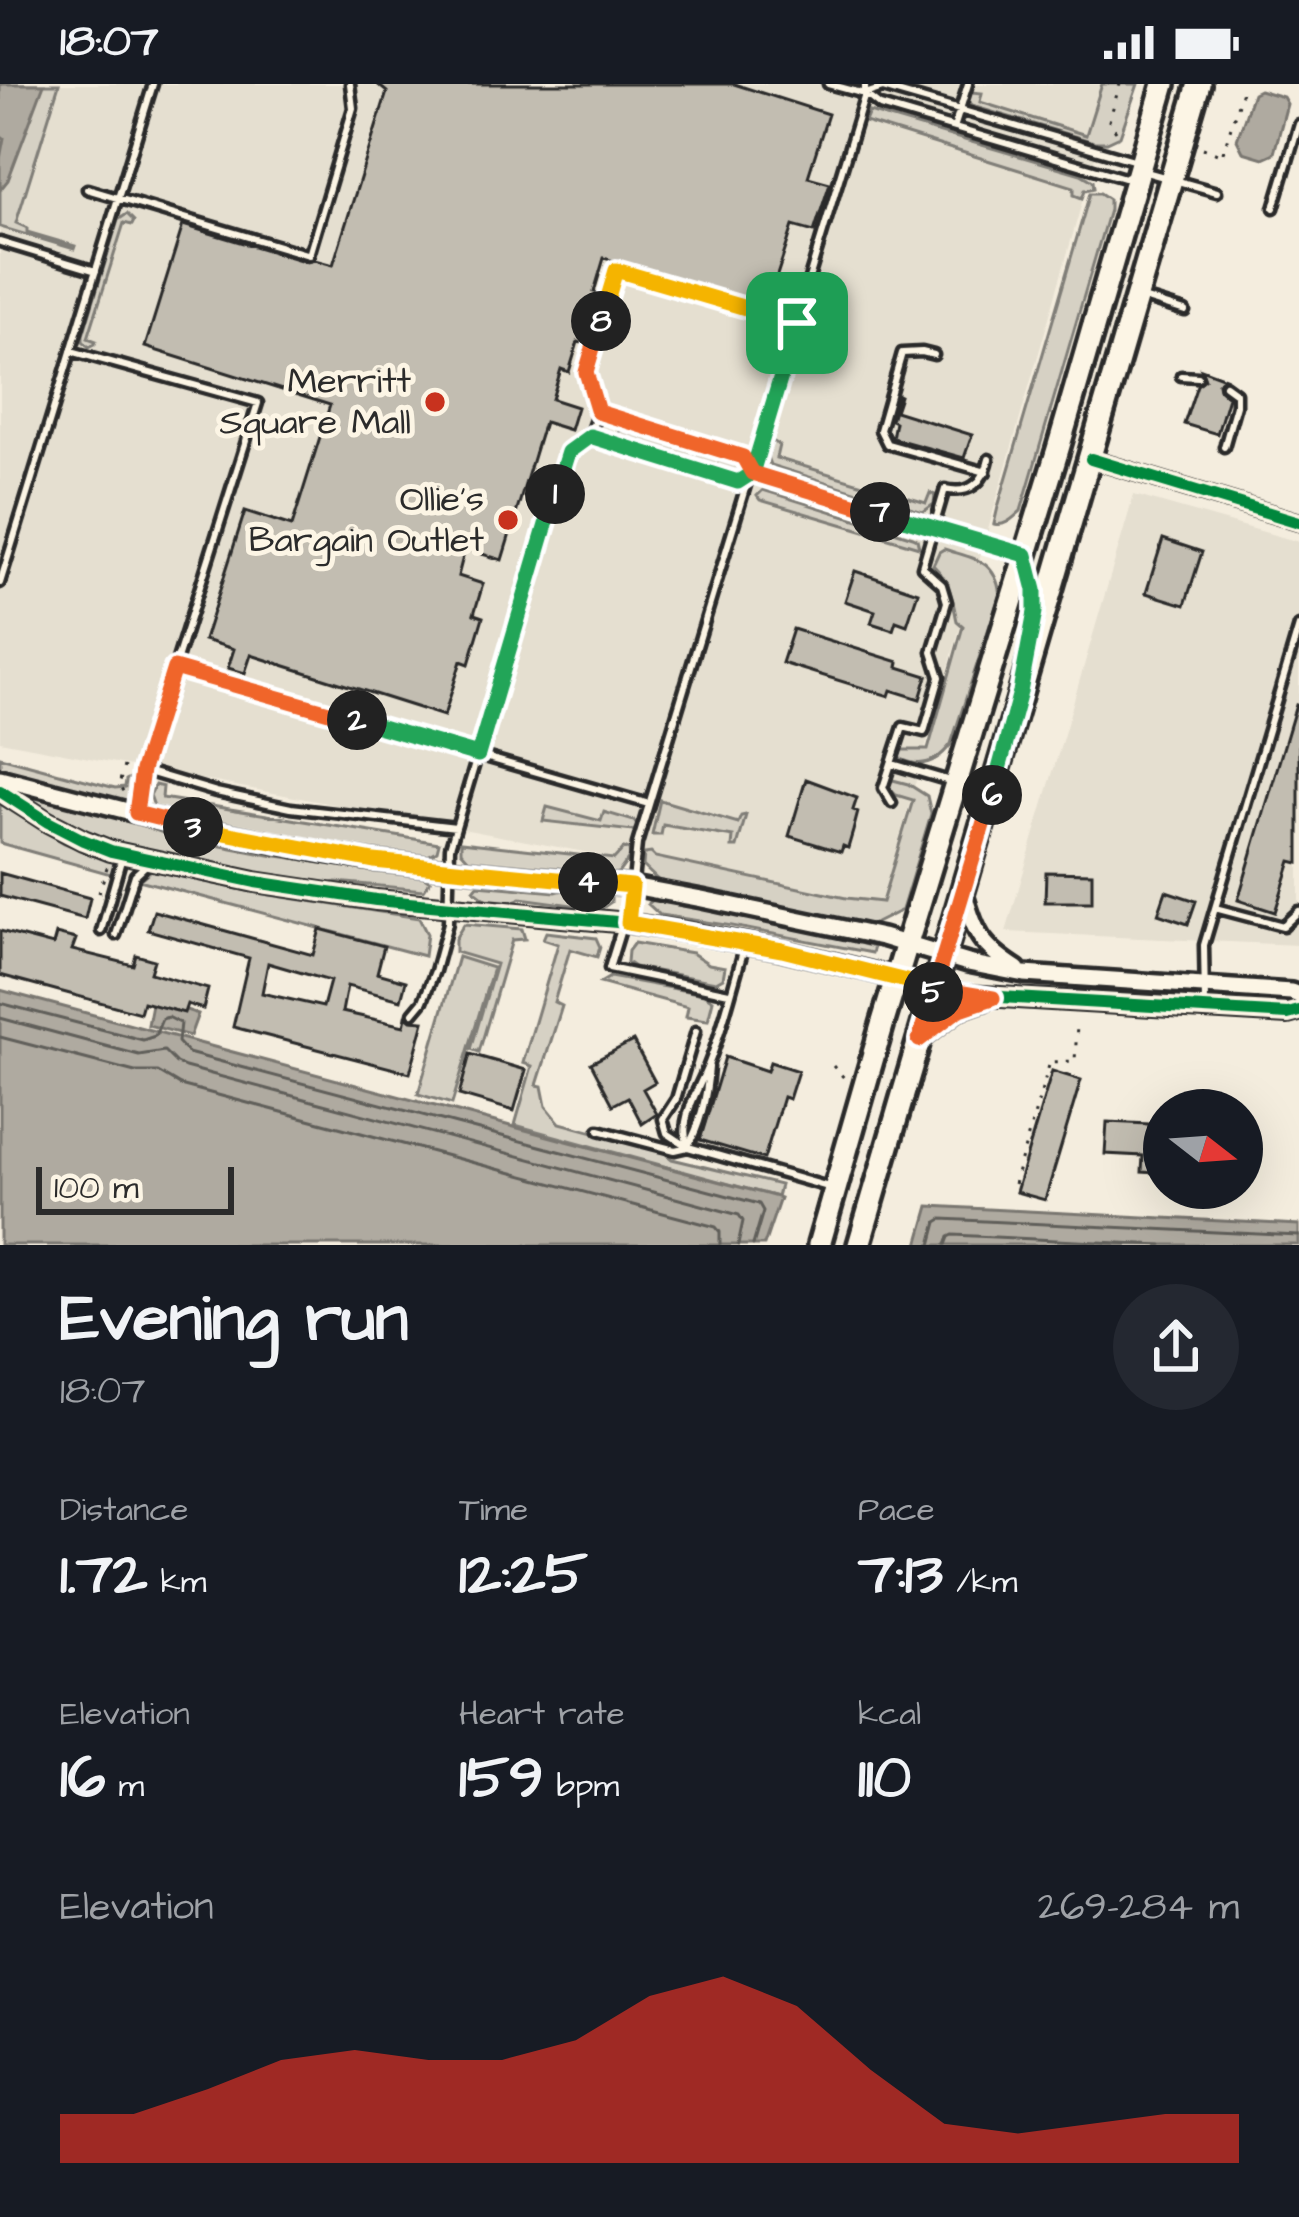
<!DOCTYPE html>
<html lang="en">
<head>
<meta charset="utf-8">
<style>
	body { margin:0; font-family:"Architects Daughter",sans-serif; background:#242831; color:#f1f3f6; height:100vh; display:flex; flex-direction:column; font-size:45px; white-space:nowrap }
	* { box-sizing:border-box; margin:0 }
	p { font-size:39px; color:#9ea1a6 }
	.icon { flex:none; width:66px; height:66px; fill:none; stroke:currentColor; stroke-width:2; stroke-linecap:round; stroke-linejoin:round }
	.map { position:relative; height:1161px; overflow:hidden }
	.details { display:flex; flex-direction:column; background:#171b24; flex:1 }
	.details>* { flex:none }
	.needle { width:78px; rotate:107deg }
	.tools { position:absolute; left:1143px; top:1005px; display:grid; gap:24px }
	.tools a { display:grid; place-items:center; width:120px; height:120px; border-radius:50%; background:#171b24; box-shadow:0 12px 48px #0002; font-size:60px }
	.scale { position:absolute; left:36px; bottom:30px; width:198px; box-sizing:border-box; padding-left:12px; border:6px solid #2b2b2b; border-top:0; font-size:33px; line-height:42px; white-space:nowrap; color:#2b2b2b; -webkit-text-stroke:9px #fcf5e5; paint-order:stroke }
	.pin { position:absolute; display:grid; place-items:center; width:102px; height:102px; color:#fff; margin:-51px; border-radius:24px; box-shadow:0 6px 18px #0006 }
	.km { position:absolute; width:60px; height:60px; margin:-30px; border-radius:50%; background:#222; color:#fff; font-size:33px; line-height:60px; text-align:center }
	.round { display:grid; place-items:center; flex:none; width:126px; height:126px; border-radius:63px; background:#242831 }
	.overview { display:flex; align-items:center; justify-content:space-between; height:204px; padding:0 60px }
	h1 { font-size:66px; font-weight:700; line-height:90px }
	.metrics { display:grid; grid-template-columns:repeat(3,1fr); gap:18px; height:204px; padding:12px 60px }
	.metrics div { display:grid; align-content:center }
	.metrics b { font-size:60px; font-weight:700 }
	.metrics small { font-size:33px; font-weight:400 }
	.metrics p { font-size:33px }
	.chart { height:336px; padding:24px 60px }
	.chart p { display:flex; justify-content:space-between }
	.chart svg { width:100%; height:216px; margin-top:12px; fill:#d93025; opacity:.7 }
	.status { display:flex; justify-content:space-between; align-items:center; height:84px; padding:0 60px; background:#171b24; direction:ltr }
	.status svg { height:33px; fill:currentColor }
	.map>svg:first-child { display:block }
	.built { fill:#e5dfd0 }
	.green { fill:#d6d1c4; stroke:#807e78; stroke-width:3 }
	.water { fill:#afaaa0; stroke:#7a7771; stroke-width:3 }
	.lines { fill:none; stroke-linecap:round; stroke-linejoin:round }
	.shore { stroke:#605e5a; stroke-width:3 }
	.building { fill:#c2bdb1; stroke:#2b2b2b; stroke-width:3; fill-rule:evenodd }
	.service-casing { stroke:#2b2b2b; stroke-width:15 }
	.minor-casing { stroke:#2b2b2b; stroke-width:21 }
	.tertiary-casing { stroke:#2b2b2b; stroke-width:24 }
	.primary-casing { stroke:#2b2b2b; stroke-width:30 }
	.path { stroke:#2b2b2b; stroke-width:3; stroke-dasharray:3 9; stroke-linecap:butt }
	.service { stroke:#fcf5e5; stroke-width:6 }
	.minor { stroke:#fcf5e5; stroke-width:12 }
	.tertiary { stroke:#fcf5e5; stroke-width:15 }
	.primary { stroke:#fcf5e5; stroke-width:21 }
	.cycleway-casing { stroke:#fcf5e5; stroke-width:20 }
	.cycleway { stroke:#00873e; stroke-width:12 }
	.split-1-casing { stroke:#fff; stroke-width:24 }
	.split-2-casing { stroke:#fff; stroke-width:24 }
	.split-3-casing { stroke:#fff; stroke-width:24 }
	.split-4-casing { stroke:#fff; stroke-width:24 }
	.split-5-casing { stroke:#fff; stroke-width:24 }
	.split-6-casing { stroke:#fff; stroke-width:24 }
	.split-7-casing { stroke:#fff; stroke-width:24 }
	.split-8-casing { stroke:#fff; stroke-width:24 }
	.split-9-casing { stroke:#fff; stroke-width:24 }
	.split-1 { stroke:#22a559; stroke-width:15 }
	.split-2 { stroke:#22a559; stroke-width:15 }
	.split-3 { stroke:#f0652b; stroke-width:15 }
	.split-4 { stroke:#f5b400; stroke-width:15 }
	.split-5 { stroke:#f5b400; stroke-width:15 }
	.split-6 { stroke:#f0652b; stroke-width:15 }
	.split-7 { stroke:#22a559; stroke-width:15 }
	.split-8 { stroke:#f0652b; stroke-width:15 }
	.split-9 { stroke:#f5b400; stroke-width:15 }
	.poi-dot { fill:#c8321e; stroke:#fcf5e5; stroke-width:4.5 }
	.labels { text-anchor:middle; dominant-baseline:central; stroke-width:10; stroke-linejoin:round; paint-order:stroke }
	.poi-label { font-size:36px; fill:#2b2b2b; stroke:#fcf5e5; text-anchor:end }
</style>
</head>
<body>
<div class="status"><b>18:07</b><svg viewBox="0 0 49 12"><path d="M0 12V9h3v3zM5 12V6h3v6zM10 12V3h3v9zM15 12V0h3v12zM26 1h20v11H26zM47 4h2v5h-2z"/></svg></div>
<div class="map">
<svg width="1299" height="1161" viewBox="0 0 1299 1161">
	<rect width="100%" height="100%" fill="#f4edde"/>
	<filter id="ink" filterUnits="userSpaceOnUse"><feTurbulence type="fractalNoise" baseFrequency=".00833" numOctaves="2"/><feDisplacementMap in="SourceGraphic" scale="24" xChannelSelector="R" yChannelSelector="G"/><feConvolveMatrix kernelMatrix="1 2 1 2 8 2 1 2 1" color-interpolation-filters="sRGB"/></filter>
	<g filter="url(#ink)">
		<!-- built -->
		<path class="built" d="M0,0H1116L880,822L848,821L626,776L0,657Z
			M1134,411L1299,458V861L1006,848Z"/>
		<!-- green -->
		<path class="green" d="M0,0H59L16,139L27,144V148L75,162L74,165L0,143Z
			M1102,0H1138L1120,52L1107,58H1094L972,22L967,16L972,8L982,9L980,18L1086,51Z
			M869,28L1081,90L1093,97L1094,104L1085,106L1082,114L1074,111V103L865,38Z
			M1090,109H1100L1109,115V126L1021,427C1013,434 1005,443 994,440L998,423Z
			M127,130L134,137L132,141L124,139L88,254L96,257L95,260L89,263L83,257V251L118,136Z
			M625,341L739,377L746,385L741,393H734L622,358L618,349Z
			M774,358L779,361L776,374L926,419L930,409L935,411L934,420L923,428L770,381L767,373L771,359Z
			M763,406L913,453L917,455L919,463L760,416L757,412Z
			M944,465C974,475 995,475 1000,510L951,660C937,679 920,686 898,673L899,666H928L963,542L957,537C952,514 951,498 933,481L939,468Z
			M0,673L115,704L125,703L126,696L130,694L133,697L131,712L127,717L118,720L0,690Z
			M893,696L908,700L927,712L931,730L902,826L870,842L662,800L643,782L644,770L651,769L655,773L846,814L882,818L913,716L896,711L888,703L889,699Z
			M3,700L106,728L174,753L269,771L420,790L430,797L424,806L336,798L325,802L162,771L99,755L49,731Z
			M155,701L163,703L162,714L439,759L437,767L424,774L366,769L171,733L155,725L150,711Z
			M660,716L738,739L741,732L746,731L737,763H732L733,753L663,741L661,751H652Z
			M0,720L64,759L117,779L114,791L0,759Z
			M547,723L601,737L604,728L634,737L638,743L633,747L543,737Z
			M461,758L614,775L624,764L629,766L630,773L619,788L610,793L469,776L461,767Z
			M151,786L257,809L419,834L427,850L424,872L139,796Z
			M478,801L556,808L575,803L606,807L611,812V818L601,825L521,814L507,820H492L474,806Z
			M654,815L764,834L874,863L872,869L732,842L660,831L648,820Z
			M464,840L522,845L525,855L512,856L479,968L471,965L496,880L455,868V855Z
			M546,848L596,854L600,863L597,873L570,865L554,918L562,922L537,1001L542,1002L546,1022L560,1039L661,1066L672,1075L780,1101L777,1113L515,1041L532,982L523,979L558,860L543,855Z
			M634,859L692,869L709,880L725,883L723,894L716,898L634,883L627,878L628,867Z
			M458,873L493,884L452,1020L418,1010Z
			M610,893L704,910L713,916L708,936L686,933L688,923L600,899Z"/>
		<!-- water -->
		<path class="water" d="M0,0H44L8,96L0,106V75L4,54L0,51Z
			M1259,6L1283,13L1287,20L1274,69L1263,74L1243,68L1237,56L1253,9Z
			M0,906L777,1113L780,1114L764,1161H0Z
			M153,915L198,930L190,952L148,941Z
			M929,1122L1299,1141V1161H918Z"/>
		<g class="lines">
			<!-- shore -->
			<path class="shore" d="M0,919L143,956L155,952L162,935L168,933L180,939L178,958L188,969L759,1120L763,1127L753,1161
				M0,934L139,971L164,967L176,979L185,983L739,1131L743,1137L738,1161
				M0,953L135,988H158L180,1001L716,1143L720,1148V1161
				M931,1161L937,1138L942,1135L1299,1152
				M946,1161L949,1153L953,1151L1162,1161"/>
		</g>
		<!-- building -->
		<path class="building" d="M377,0H734L828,30L808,93L830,99L814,148L793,142L767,222L604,174L594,208L601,210L586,260L578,258L569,288L561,285L552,315L577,323L570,346L544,338L502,476L465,465L458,492L483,500L474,530L483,533L469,580L461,577L444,632L251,571L245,589L228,584L234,565L204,556L245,427L292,442L330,321L145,263L183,141L307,178L315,176L333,181L387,8Z
			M1201,285L1225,294L1218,299L1219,305L1228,313L1217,350L1184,340L1197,301L1205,295Z
			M898,311L900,312L895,327L972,351L964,374L892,354L895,338L891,336Z
			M1163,455L1202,468L1185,521L1146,509Z
			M855,487L918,508L907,541L896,537L893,546L871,539L875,527L845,517Z
			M793,545L899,578L898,583L927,592L920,615L891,606L889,612L782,579Z
			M1296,621L1299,622V779L1291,777L1275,828L1238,816Z
			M806,695L857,714L853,726L858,728L853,747L848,764L843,762L841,768L789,752Z
			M1046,788L1092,789V818H1045Z
			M0,789L90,814L85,835L0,812Z
			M1166,807L1196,817L1188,840L1158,830Z
			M154,827L313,871L320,845L384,862L377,889L406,897L401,916L347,902L342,928L404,942L406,932L411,936L424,937L410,989L233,943L249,874L148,846ZM268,879L330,897L323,923L262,909Z
			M0,847L53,861L56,850L76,855L72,866L133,881L136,871L154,876L150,889L208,905L203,925L187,920L184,929L143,918L140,929L0,891Z
			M633,957L655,998L643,1005L657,1030L642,1040L628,1013L613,1021L591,979Z
			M470,970L526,986L514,1027L459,1011Z
			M725,973L767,987L770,978L798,987L789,1015L783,1013L764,1075L700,1056Z
			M1052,987L1081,996L1045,1116L1016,1108Z
			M1107,1038L1149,1040V1049H1159L1156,1089L1142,1088L1143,1072L1105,1070Z"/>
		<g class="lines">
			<defs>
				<path id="service" d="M828,0L865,10L880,22L1124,94L1130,91
					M865,10L883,4L1133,76L1136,81
					M954,44L968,0
					M1146,88L1217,108
					M87,105L309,171L353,24L350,0
					M1274,124L1299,40
					M0,158L96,187
					M1140,213L1185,227
					M71,267L258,319L142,686L137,725
					M934,271L922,268L902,269L880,346L887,360L986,388
					M1181,292L1198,293
					M598,327L743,373L752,389L1023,470
					M591,353L738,398L749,391
					M1224,363L1236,321V309L1225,301
					M0,499L153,0
					M174,584L649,720
					M892,680L953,698
					M142,686L216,708L291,724L456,743
					M892,719L883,704L903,643L924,648L940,593L932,568L947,518L942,501L922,483L945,405C969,411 984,399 989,375
					M1215,824L1283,842L1299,827
					M629,835L637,760L865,10V0
					M622,842L609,884L729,909
					M101,847L122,773
					M116,851L135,791L148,779
					M1205,921L1204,861L1299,542
					M413,929L423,917L435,887L448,839L450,763L568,369L589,352L598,327L586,288L616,186L797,239
					M696,947L676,1015L663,1035L667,1049L688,1063L832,1104
					M599,1046L675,1066L688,1063
					M687,1059C679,1032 700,1004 709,979C724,941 733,900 745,861
					M688,1062C702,1038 707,1010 709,983"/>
				<path id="minor" d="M1091,375L1299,438"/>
				<path id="tertiary" d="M0,694L170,738L318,768L373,777L632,802L702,815L882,853L968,879L1024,890L1291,908L1299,911
					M0,707L48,738L83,756L111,767L255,798L376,816L628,839L686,848L782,866L966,911L1288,930L1299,927
					M964,810C975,850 981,862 1017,885
					M919,956L958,926L984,917"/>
				<path id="primary" d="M819,1161L883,938L1058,365L1164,0
					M859,1161L1199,0"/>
			</defs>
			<!-- service casing -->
			<use href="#service" class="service-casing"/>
			<!-- minor casing -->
			<use href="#minor" class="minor-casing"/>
			<!-- tertiary casing -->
			<use href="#tertiary" class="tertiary-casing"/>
			<!-- primary casing -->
			<use href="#primary" class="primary-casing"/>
			<!-- path -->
			<path class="path" d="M1116,47L1109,37L1120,0
				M1203,64L1222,72L1244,0
				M124,682L119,701L126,712
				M99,809L108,780
				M833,982L849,999
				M1014,1100L1050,978L1075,977L1077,941"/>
			<!-- service -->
			<use href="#service" class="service"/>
			<!-- minor -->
			<use href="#minor" class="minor"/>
			<!-- tertiary -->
			<use href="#tertiary" class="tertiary"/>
			<!-- primary -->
			<use href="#primary" class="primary"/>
			<defs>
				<path id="cycleway" d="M1091,375L1299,438
					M0,707L48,738L83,756L111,767L255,798L376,816L628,839L686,848L782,866L966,911L1288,930L1299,927"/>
			</defs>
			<!-- cycleway casing -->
			<use href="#cycleway" class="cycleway-casing"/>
			<!-- cycleway -->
			<use href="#cycleway" class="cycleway"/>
		</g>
	</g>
	<g class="lines" filter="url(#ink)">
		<defs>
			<path id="split-1" d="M555,410L568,368L590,352L738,398L752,389L797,239"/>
			<path id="split-2" d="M357,636L478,671L555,410"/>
			<path id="split-3" d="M193,743L136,729L142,686L174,584L357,636"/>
			<path id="split-4" d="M193,743L374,777L588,798"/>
			<path id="split-5" d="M588,798L632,802L628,839L782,866L934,904L933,908"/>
			<path id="split-6" d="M933,908L919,956L958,926L993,914L934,904L992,711"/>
			<path id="split-7" d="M880,428L1026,471L1035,506V528L1020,608L992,711"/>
			<path id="split-8" d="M601,237L586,288L598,328L743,373L752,389L880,428"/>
			<path id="split-9" d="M601,237L616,186L797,239"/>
		</defs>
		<!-- split-1 casing -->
		<use href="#split-1" class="split-1-casing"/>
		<!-- split-2 casing -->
		<use href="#split-2" class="split-2-casing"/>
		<!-- split-3 casing -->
		<use href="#split-3" class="split-3-casing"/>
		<!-- split-4 casing -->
		<use href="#split-4" class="split-4-casing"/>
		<!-- split-5 casing -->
		<use href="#split-5" class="split-5-casing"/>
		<!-- split-6 casing -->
		<use href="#split-6" class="split-6-casing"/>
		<!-- split-7 casing -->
		<use href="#split-7" class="split-7-casing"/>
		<!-- split-8 casing -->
		<use href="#split-8" class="split-8-casing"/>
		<!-- split-9 casing -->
		<use href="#split-9" class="split-9-casing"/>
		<!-- split-1 -->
		<use href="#split-1" class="split-1"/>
		<!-- split-2 -->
		<use href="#split-2" class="split-2"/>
		<!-- split-3 -->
		<use href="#split-3" class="split-3"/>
		<!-- split-4 -->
		<use href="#split-4" class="split-4"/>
		<!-- split-5 -->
		<use href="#split-5" class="split-5"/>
		<!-- split-6 -->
		<use href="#split-6" class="split-6"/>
		<!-- split-7 -->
		<use href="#split-7" class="split-7"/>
		<!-- split-8 -->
		<use href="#split-8" class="split-8"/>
		<!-- split-9 -->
		<use href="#split-9" class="split-9"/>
	</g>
	<!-- markers -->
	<g class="poi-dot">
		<circle cx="435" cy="318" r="12"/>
		<circle cx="508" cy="436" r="12"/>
	</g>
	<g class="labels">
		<!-- poi labels -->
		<g class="poi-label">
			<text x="411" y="297">Merritt<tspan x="411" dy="41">Square Mall</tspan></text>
			<text x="484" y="415">Ollie's<tspan x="484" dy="41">Bargain Outlet</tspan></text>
		</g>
	</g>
</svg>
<div class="tools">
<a><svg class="needle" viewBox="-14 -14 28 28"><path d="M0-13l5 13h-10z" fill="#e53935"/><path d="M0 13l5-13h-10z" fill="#9ea1a6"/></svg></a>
</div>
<div class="scale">100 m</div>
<div class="pin" style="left:797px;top:239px;background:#1e9e55"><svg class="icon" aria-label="arrive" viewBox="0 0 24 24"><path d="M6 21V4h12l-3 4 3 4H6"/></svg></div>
<b class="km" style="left:555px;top:410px">1</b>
<b class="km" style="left:357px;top:636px">2</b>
<b class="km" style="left:193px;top:743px">3</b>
<b class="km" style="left:588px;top:798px">4</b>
<b class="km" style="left:933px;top:908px">5</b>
<b class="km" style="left:992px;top:711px">6</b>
<b class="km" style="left:880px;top:428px">7</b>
<b class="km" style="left:601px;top:237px">8</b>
</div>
<section class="details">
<div class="overview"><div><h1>Evening run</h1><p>18:07</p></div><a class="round"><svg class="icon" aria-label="share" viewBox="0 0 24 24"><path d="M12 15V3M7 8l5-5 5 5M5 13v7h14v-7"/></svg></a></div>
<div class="metrics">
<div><p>Distance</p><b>1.72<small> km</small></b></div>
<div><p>Time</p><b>12:25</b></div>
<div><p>Pace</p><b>7:13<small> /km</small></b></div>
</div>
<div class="metrics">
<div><p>Elevation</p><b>16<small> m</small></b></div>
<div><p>Heart rate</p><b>159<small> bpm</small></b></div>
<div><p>kcal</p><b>110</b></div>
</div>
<div class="chart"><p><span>Elevation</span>269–284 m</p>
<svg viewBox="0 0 160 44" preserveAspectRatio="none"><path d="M0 44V34L10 34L20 29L30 23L40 21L50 23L60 23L70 19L80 10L90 6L100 12L110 25L120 36L130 38L140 36L150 34L160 34V44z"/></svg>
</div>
</section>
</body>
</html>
